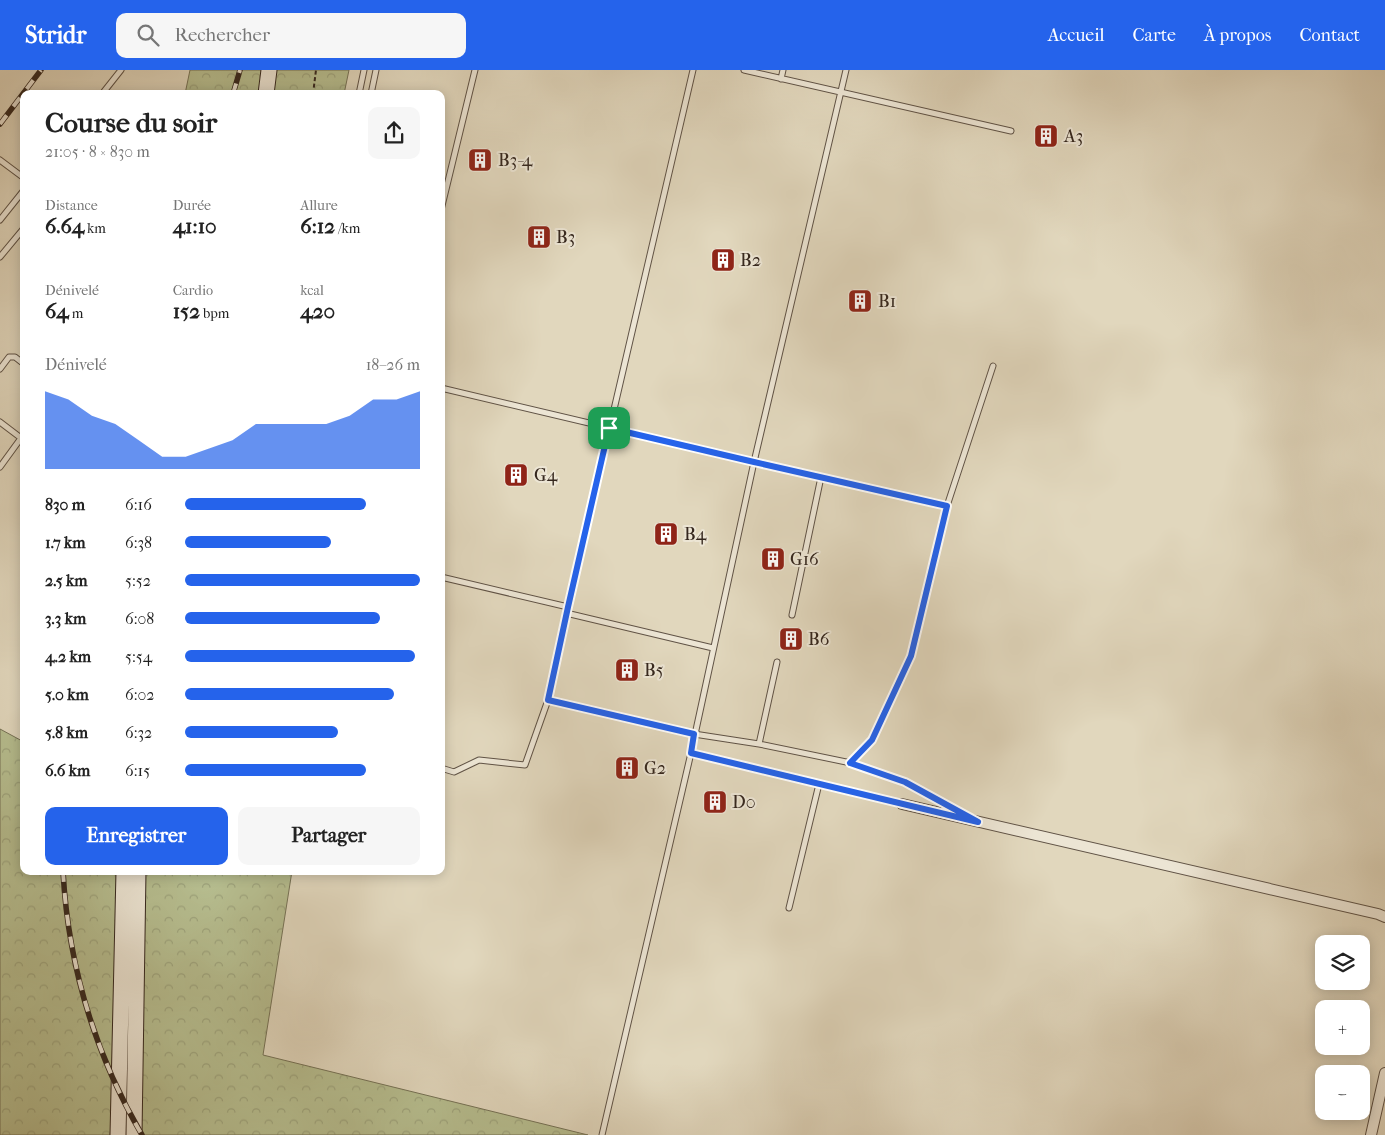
<!DOCTYPE html>
<html lang="fr">
<head>
<meta charset="utf-8">
<style>
	body { margin:0; font-family:"IM FELL French Canon",serif; background:#f6f6f6; color:#222; height:100vh; display:flex; flex-direction:column; font-size:19px; white-space:nowrap }
	* { box-sizing:border-box; margin:0 }
	p { font-size:16px; color:#767676 }
	.icon { flex:none; width:28px; height:28px; fill:none; stroke:currentColor; stroke-width:2; stroke-linecap:round; stroke-linejoin:round }
	.map { position:relative; flex:1; overflow:hidden }
	.side { position:absolute; left:20px; top:20px; width:425px; height:785px; display:flex; flex-direction:column; background:#fff; border-radius:10px; box-shadow:0 2px 12px #0003 }
	.side>* { flex:none }
	.buttons { position:absolute; left:1315px; top:865px; display:grid; gap:10px }
	.buttons a { display:grid; place-items:center; width:55px; height:55px; border-radius:10px; background:#fff; box-shadow:0 2px 12px #0003; font-size:25px }
	.pin { position:absolute; display:grid; place-items:center; width:42px; height:42px; color:#fff; margin:-21px; border-radius:10px; box-shadow:0 2px 8px #0006 }
	.round { display:grid; place-items:center; flex:none; width:52px; height:52px; border-radius:10px; background:#f6f6f6 }
	.summary { display:flex; align-items:center; justify-content:space-between; height:85px; padding:0 25px }
	h1 { font-size:28px; font-weight:700; line-height:38px }
	.metrics { display:grid; grid-template-columns:repeat(3,1fr); gap:8px; height:85px; padding:5px 25px }
	.metrics div { display:grid; align-content:center }
	.metrics b { font-size:21px; font-weight:700 }
	.metrics small { font-size:14px; font-weight:400 }
	.metrics p { font-size:14px }
	.chart { height:140px; padding:10px 25px }
	.chart p { display:flex; justify-content:space-between }
	.chart svg { width:100%; height:90px; margin-top:5px; fill:#2563eb; opacity:.7 }
	.action { display:flex; gap:10px; margin-top:auto; padding:10px 25px }
	.action a { flex:1; height:58px; border-radius:10px; background:#2563eb; color:#fff; font-size:20px; font-weight:700; line-height:58px; text-align:center }
	.action a+a { background:#f6f6f6; color:#222 }
	ul { padding:0 25px; list-style:none; font-size:16px }
	li { display:grid; grid-template-columns:80px 60px 1fr; align-items:center; height:38px }
	li i { height:12px; border-radius:6px; background:#2563eb }
	header { display:flex; align-items:center; gap:30px; box-sizing:border-box; height:70px; padding:0 25px; background:#2563eb; color:#fff }
	header strong { font-size:24px }
	nav { display:flex; gap:28px; margin-inline-start:auto; font-size:18px }
	.search { width:350px; height:45px; background:#f6f6f6; display:flex; align-items:center; gap:12px; box-sizing:border-box; padding:0 18px; border-radius:10px; color:#767676; font-size:19px }
	.map>svg:first-child { display:block }
	.forest { fill:url(#forest-crowns); stroke:#767256 }
	.lines { fill:none; stroke-linecap:round; stroke-linejoin:round }
	.lane-casing { stroke:#605346; stroke-width:7 }
	.street-casing { stroke:#605346; stroke-width:12 }
	.secondary-casing { stroke:#35271e; stroke-width:17 }
	.path { stroke:#35271e; stroke-width:2; stroke-dasharray:4 2.5; stroke-linecap:butt }
	.lane { stroke:#ece5d4; stroke-width:5 }
	.street { stroke:#ece5d4; stroke-width:10 }
	.secondary { stroke:#ece5d4; stroke-width:15 }
	.rail-casing { stroke:#35271e; stroke-width:5.5 }
	.rail { stroke:#ece5d4; stroke-width:4; stroke-dasharray:11; stroke-linecap:butt }
	.route-casing { stroke:#fff; stroke-width:10 }
	.route { stroke:#2563eb; stroke-width:6 }
	.labels { text-anchor:middle; dominant-baseline:central; stroke-width:4; stroke-linejoin:round; paint-order:stroke }
	.poi-label { font-size:18px; fill:#35271e; stroke:#ece5d4; text-anchor:start }
</style>
</head>
<body>
<header>
<strong>Stridr</strong>
<div class="search"><svg class="icon" aria-label="search" viewBox="0 0 24 24"><circle cx="10" cy="10" r="6"/><path d="M15 15l6 6"/></svg>Rechercher</div>
<nav><a>Accueil</a><a>Carte</a><a>À propos</a><a>Contact</a></nav>
</header>
<div class="map">
<svg width="1385" height="1065" viewBox="0 0 1385 1065">
	<defs>
		<pattern id="forest-crowns" width="20" height="18" patternUnits="userSpaceOnUse" patternTransform="scale(1.25)"><rect width="20" height="18" fill="#b6bd8f"/><path d="M2 6a3 3 0 1 1 6 0M12 15a3 3 0 1 1 6 0" fill="none" stroke="#9da27b"/></pattern>
	</defs>
	<rect width="100%" height="100%" fill="#e1d7bd"/>
	<filter id="stains"><feTurbulence type="fractalNoise" baseFrequency=".004" numOctaves="4"/><feColorMatrix values="0 0 0 0 .2 0 0 0 0 .09 0 0 0 0 .02 0 0 0 .5 -.17"/></filter>
	<radialGradient id="worn" r=".72"><stop offset=".6" stop-color="#630" stop-opacity="0"/><stop offset="1" stop-color="#630" stop-opacity=".3"/></radialGradient>
	<!-- forest -->
	<path class="forest" d="M190,0H349L344,24H185Z
		M0,659L24,672V801H292L263,985L588,1065H0Z"/>
	<g class="lines">
		<defs>
			<path id="lane" d="M744,0L1011,61
				M846,0L754,392L691,683L902,734
				M781,9L783,0
				M102,24L121,0
				M359,24L364,0
				M371,24L376,0
				M0,90L24,108
				M441,140L475,0
				M0,150L24,120
				M0,187L24,158
				M0,299L9,287H15L24,294
				M441,318L754,392L947,436
				M0,352L21,368
				M0,397L24,364
				M441,507L568,537
				M566,543L713,578
				M792,545L821,407
				M548,630L694,664L759,674L851,693L905,713L965,745
				M759,674L777,592
				M851,693L872,670L911,586L947,436L993,296
				M441,698L454,702L479,690L525,695L548,630L568,537L693,0
				M789,838L819,714
				M602,1065L691,683"/>
			<path id="street" d="M902,734L1378,844L1385,847
				M1371,1065L1385,1003"/>
			<path id="secondary" d="M266,24L269,0
				M118,1065L124,801
				M134,1065L138,801"/>
		</defs>
		<!-- lane casing -->
		<use href="#lane" class="lane-casing"/>
		<!-- street casing -->
		<use href="#street" class="street-casing"/>
		<!-- secondary casing -->
		<use href="#secondary" class="secondary-casing"/>
		<!-- path -->
		<path class="path" d="M313,24L316,0"/>
		<!-- lane -->
		<use href="#lane" class="lane"/>
		<!-- street -->
		<use href="#street" class="street"/>
		<!-- secondary -->
		<use href="#secondary" class="secondary"/>
		<defs>
			<path id="rail" d="M233,24L240,0
				M0,54L41,0
				M63,801C68,894 95,984 142,1065"/>
		</defs>
		<!-- rail casing -->
		<use href="#rail" class="rail-casing"/>
		<!-- rail -->
		<use href="#rail" class="rail"/>
	</g>
	<g class="lines">
		<defs>
			<path id="route" d="M609,358L754,392L947,436L911,586L872,670L850,693L905,712L978,752L691,683L694,664L548,630L568,537Z"/>
		</defs>
		<!-- route casing -->
		<use href="#route" class="route-casing"/>
		<!-- route -->
		<use href="#route" class="route"/>
	</g>
	<!-- icons -->
	<defs>
		<symbol id="building-square" viewBox="-11 -11 22 22"><rect x="-9" y="-9" width="18" height="18" rx="4" fill="#8f2418" stroke="#ece5d4"/><path d="M-4-6H4V6H1V3H-1V6H-4ZM-2.5-4.3h1.7v1.8h-1.7ZM.8-4.3h1.7v1.8H.8ZM-2.5-1h1.7V.8h-1.7ZM.8-1h1.7V.8H.8Z" fill="#fff"/></symbol>
	</defs>
	<g fill-rule="evenodd">
		<use href="#building-square" x="1032" y="52" width="28" height="28"/>
		<use href="#building-square" x="466" y="76" width="28" height="28"/>
		<use href="#building-square" x="525" y="153" width="28" height="28"/>
		<use href="#building-square" x="709" y="176" width="28" height="28"/>
		<use href="#building-square" x="846" y="217" width="28" height="28"/>
		<use href="#building-square" x="502" y="391" width="28" height="28"/>
		<use href="#building-square" x="652" y="450" width="28" height="28"/>
		<use href="#building-square" x="759" y="475" width="28" height="28"/>
		<use href="#building-square" x="777" y="555" width="28" height="28"/>
		<use href="#building-square" x="613" y="586" width="28" height="28"/>
		<use href="#building-square" x="613" y="684" width="28" height="28"/>
		<use href="#building-square" x="701" y="718" width="28" height="28"/>
	</g>
	<g class="labels">
		<!-- poi labels -->
		<g class="poi-label">
			<text x="1064" y="66">A3</text>
			<text x="498" y="90">B3-4</text>
			<text x="556" y="167">B3</text>
			<text x="740" y="190">B2</text>
			<text x="878" y="231">B1</text>
			<text x="534" y="405">G4</text>
			<text x="684" y="464">B4</text>
			<text x="790" y="489">G16</text>
			<text x="808" y="569">B6</text>
			<text x="644" y="600">B5</text>
			<text x="644" y="698">G2</text>
			<text x="732" y="732">D0</text>
		</g>
	</g>
	<rect width="100%" height="100%" filter="url(#stains)"/>
	<rect width="100%" height="100%" fill="url(#worn)"/>
</svg>
<div class="buttons">
<a><svg class="icon" aria-label="layers" viewBox="0 0 24 24"><path d="M12 4l9 5-9 5-9-5zM3 14l9 5 9-5"/></svg></a>
<a>+</a>
<a>−</a>
</div>
<div class="pin" style="left:609px;top:358px;background:#1e9e55"><svg class="icon" aria-label="arrive" viewBox="0 0 24 24"><path d="M6 21V4h12l-3 4 3 4H6"/></svg></div>
<section class="side">
<div class="summary"><div><h1>Course du soir</h1><p>21:05 · 8 × 830 m</p></div><a class="round"><svg class="icon" aria-label="share" viewBox="0 0 24 24"><path d="M12 15V3M7 8l5-5 5 5M5 13v7h14v-7"/></svg></a></div>
<div class="metrics">
<div><p>Distance</p><b>6.64<small> km</small></b></div>
<div><p>Durée</p><b>41:10</b></div>
<div><p>Allure</p><b>6:12<small> /km</small></b></div>
</div>
<div class="metrics">
<div><p>Dénivelé</p><b>64<small> m</small></b></div>
<div><p>Cardio</p><b>152<small> bpm</small></b></div>
<div><p>kcal</p><b>420</b></div>
</div>
<div class="chart"><p><span>Dénivelé</span>18–26 m</p>
<svg viewBox="0 0 160 44" preserveAspectRatio="none"><path d="M0 44V6L10 10L20 18L30 22L40 30L50 38L60 38L70 34L80 30L90 22L100 22L110 22L120 22L130 18L140 10L150 10L160 6V44z"/></svg>
</div>
<ul>
<li><b>830 m</b>6:16<i style="width:77%"></i></li>
<li><b>1.7 km</b>6:38<i style="width:62%"></i></li>
<li><b>2.5 km</b>5:52<i style="width:100%"></i></li>
<li><b>3.3 km</b>6:08<i style="width:83%"></i></li>
<li><b>4.2 km</b>5:54<i style="width:98%"></i></li>
<li><b>5.0 km</b>6:02<i style="width:89%"></i></li>
<li><b>5.8 km</b>6:32<i style="width:65%"></i></li>
<li><b>6.6 km</b>6:15<i style="width:77%"></i></li>
</ul>
<div class="action"><a>Enregistrer</a><a>Partager</a></div>
</section>
</div>
</body>
</html>
